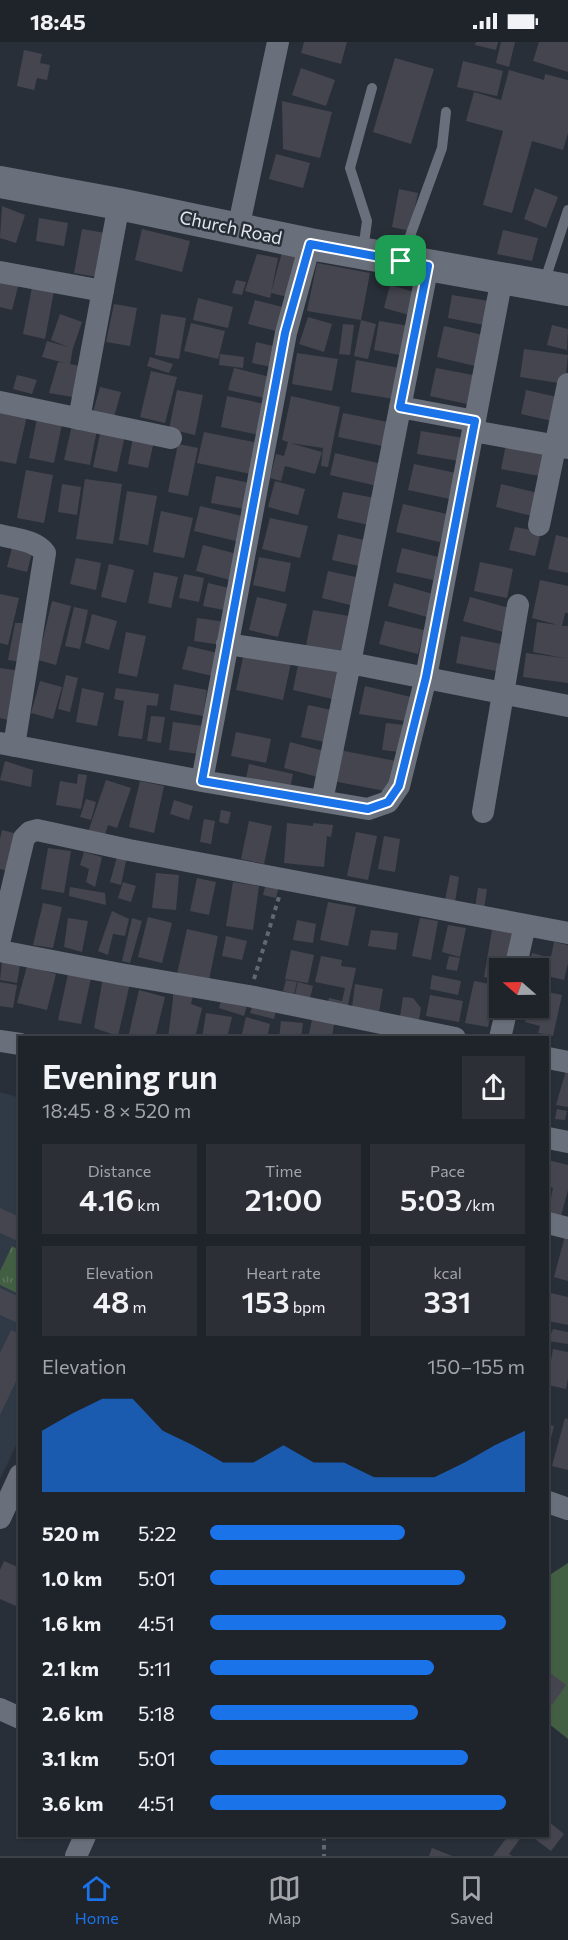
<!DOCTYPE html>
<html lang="en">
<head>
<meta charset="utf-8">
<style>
	body { margin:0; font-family:Commissioner,sans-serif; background:#2c2f36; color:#f1f3f6; height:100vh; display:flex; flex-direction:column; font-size:22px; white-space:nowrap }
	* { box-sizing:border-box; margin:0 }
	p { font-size:20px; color:#a1a4a8 }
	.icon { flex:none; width:33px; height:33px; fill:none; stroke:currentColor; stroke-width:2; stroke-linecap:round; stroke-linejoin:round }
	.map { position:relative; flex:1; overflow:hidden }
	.panel { position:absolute; left:18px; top:994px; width:531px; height:801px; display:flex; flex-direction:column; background:#1f232a; border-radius:0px; box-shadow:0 2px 4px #0004,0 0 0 2px #3c4047 }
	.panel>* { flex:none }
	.needle { width:39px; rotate:290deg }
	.tools { position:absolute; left:489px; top:916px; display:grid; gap:12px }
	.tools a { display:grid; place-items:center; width:60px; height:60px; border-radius:0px; background:#1f232a; box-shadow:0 2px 4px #0004,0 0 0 2px #3c4047; font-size:30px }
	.pin { position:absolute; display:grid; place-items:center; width:51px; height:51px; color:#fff; margin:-26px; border-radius:12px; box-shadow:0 3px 9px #0006 }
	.round { display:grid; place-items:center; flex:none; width:63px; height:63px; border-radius:0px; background:#2c2f36 }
	.headline { display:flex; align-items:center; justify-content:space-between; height:102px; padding:0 24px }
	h1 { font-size:33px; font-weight:600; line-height:45px }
	.stats { display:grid; grid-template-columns:repeat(3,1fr); gap:9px; height:102px; padding:6px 24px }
	.stats div { display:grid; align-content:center; border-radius:0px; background:#2c2f36; text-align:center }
	.stats b { font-size:30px; font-weight:600 }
	.stats small { font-size:16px; font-weight:400 }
	.stats p { font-size:16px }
	.chart { height:168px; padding:12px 24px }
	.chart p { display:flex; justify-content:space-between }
	.chart svg { width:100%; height:108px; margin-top:6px; fill:#1a73e8; opacity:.7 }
	ul { padding:0 24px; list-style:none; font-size:20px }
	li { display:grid; grid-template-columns:96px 72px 1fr; align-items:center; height:45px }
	li i { height:15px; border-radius:8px; background:#1a73e8 }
	.status { display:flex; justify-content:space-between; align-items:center; height:42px; padding:0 30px; background:#1f232a; direction:ltr }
	.status svg { height:16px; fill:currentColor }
	.dock { display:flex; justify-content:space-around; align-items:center; height:84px; border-top:2px solid #3c4047; background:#1f232a; font-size:16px; color:#a1a4a8 }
	.dock a { display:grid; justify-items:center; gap:3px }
	.dock .active { color:#1a73e8 }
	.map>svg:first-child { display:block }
	.built { fill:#303946 }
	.grass { fill:url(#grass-tufts) }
	.green { fill:#425e43 }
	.building { fill:#45454f }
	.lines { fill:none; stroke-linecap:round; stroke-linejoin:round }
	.path { stroke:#626870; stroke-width:4; stroke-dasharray:4.5 4.5; stroke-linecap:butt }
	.lane { stroke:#6a707b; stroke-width:10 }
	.street { stroke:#6a707b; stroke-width:22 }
	.secondary { stroke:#6a707b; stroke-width:32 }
	.route-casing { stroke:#fff; stroke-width:12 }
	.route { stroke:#1a73e8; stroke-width:8 }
	.labels { text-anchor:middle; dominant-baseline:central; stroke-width:5; stroke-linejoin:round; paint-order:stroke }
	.street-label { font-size:18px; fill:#e4e8ee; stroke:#292f38 }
</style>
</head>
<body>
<div class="status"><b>18:45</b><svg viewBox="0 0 49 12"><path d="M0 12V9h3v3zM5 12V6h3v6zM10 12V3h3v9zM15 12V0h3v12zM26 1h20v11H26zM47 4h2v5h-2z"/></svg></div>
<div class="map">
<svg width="568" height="1814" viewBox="0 0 568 1814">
	<defs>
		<pattern id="grass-tufts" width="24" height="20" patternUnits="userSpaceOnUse" patternTransform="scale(1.5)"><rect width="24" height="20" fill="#425e43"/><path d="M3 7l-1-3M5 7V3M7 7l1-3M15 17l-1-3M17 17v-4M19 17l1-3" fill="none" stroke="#5d755e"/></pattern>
	</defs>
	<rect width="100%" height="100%" fill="#292f38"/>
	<!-- built -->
	<path class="built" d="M0,1050L20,1056V1395L0,1437Z"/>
	<!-- grass -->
	<path class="grass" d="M12,1204L19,1208V1252L0,1243V1229Z"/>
	<!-- green -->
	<path class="green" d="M568,1521V1697L548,1681V1534Z"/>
	<!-- building -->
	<path class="building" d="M304,0H347L341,22L301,11Z
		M476,0H498L496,8L475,3Z
		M501,0H515L509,25L496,21Z
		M539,0H568V30L533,19Z
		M24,8L42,12L40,21L50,23L47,38L37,36L34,48L17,44Z
		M395,16L434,27L411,102L373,90Z
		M463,19L503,29L497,54L457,45Z
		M301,26L335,38L326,64L292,53Z
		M509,28L544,38L545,32L568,38V91L563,108L532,99L512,171L483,163L503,89L466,79L474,50L501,58Z
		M282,59L332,70L320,116L283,107Z
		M276,112L310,121L303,146L269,137Z
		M535,146L558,155L546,186L524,177Z
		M399,147L418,151L410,189L392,185Z
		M2,164L25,173L16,201L0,196Z
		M39,176L68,181L64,204L36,199Z
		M82,187L105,191L97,235L74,231Z
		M142,187L190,199L182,230L135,218Z
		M503,188L538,196L532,219L497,212Z
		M282,210L303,215L292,256L271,251Z
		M257,212L278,216L270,256L245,249Z
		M317,221L370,231L361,278L307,269Z
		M0,232L20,237L12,268L0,265Z
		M236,238L246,240L242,253L232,251Z
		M390,243L415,250L409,273L384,266Z
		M32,245L54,249L45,297L23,292Z
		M452,253L489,259L484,283L448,276Z
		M198,256L233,265L228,286L193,278Z
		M255,258L286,266L280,290L248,282Z
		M114,262L137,266L130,304L106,300Z
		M60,272L82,280L73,306L70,322L80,324L73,355L49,351L58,320L65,321L42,315L47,299L68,305L51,298Z
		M161,272L186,276L179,317L155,313Z
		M308,275L332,282L324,310L299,302Z
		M361,278L376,282L368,317L354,314Z
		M379,279L410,284L405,314L374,308Z
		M191,281L225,289L218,317L184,309Z
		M343,282L354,283L350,313L339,312Z
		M552,283L568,287L567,308L547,303Z
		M444,284L483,293L475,324L437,315Z
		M256,300L277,305L272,325L252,321Z
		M524,307L568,313L565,342L520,335Z
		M297,311L338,317L332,349L292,342Z
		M220,312L244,315L243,326L219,323Z
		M150,315L173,322L169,331L147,324Z
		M356,318L405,327L400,358L351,350Z
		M234,326L274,336L268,357L228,348Z
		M436,326L473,333L467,362L430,354Z
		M151,329L177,335L165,381L140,375Z
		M17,333L37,338L32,352L13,347Z
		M100,345L121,350L114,375L93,370Z
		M177,348L203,353L195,393L169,387Z
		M526,348L557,355L552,379L521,372Z
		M227,354L265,362L259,393L221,385Z
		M291,354L340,365L328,425L321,424L323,406L290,401L322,410L315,432L285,424L281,439L270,436L276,412L284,414L288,400L282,398Z
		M0,368L27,374L16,422L0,419Z
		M343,371L393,381L388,405L338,395Z
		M37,377L62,382L54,421L29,416Z
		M72,383L97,388L90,423L64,418Z
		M101,387L125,393L117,430L93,425Z
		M421,389L463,396L459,419L417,412Z
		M204,390L258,401L251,432L197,421Z
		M133,395L154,399L148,426L128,422Z
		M178,402L198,406L188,454L168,450Z
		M506,402L549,411L545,435L501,427Z
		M335,411L382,422L377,444L330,433Z
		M414,422L456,431L450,457L408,448Z
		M26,428L53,433L44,481L17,476Z
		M216,434L250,441L245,467L211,461Z
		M85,437L122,442L113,502L76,497Z
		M275,439L305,447L298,473L268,465Z
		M62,442L81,445L77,473L58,470Z
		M501,442L538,451L532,474L496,465Z
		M127,449L157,454L148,503L119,498Z
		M343,450L375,456L369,483L337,476Z
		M403,462L447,472L440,500L396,490Z
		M200,464L246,475L240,500L194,489Z
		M161,469L193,476L184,516L153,510Z
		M270,476L308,484L300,516L262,507Z
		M515,485L541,490L535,514L509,508Z
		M338,492L364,498L359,524L332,518Z
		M556,493L568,496V531L548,527Z
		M13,502L33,507L27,530L7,525Z
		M203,503L237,512L230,538L196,529Z
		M402,506L438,515L433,538L396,530Z
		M259,515L291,521L285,550L253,543Z
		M76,516L101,521L96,548L70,542Z
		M480,520L513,527L507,556L474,549Z
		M109,522L134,528L126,561L101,555Z
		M328,529L360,536L354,564L322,556Z
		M154,530L178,535L171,566L148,561Z
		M184,532L204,536L199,560L179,556Z
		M540,538L568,544V571H565L562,584H568V641L523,635L526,611L564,616L533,610L537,580L558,583L532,576Z
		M208,541L229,546L224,568L203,564Z
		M394,541L433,552L427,575L388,564Z
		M0,552L19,556L8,603L0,601Z
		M257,555L287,562L278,595L249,588Z
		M470,555L509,566L503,590L463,579Z
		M52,559L71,564L56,623L38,618Z
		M74,565L88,568L80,607L65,604Z
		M313,568L355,575L349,611L306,604Z
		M92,572L117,579L109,608L85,601Z
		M197,576L226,580L222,603L194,599Z
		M385,579L424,588L418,612L379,602Z
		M15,581H30L22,620L8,618Z
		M126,590L146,594L137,635L118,631Z
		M461,594L506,603L501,630L456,621Z
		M188,604L222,612L217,635L182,627Z
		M244,611L291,621L283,658L236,648Z
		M299,618L344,628L337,658L293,648Z
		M0,626L21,629L12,679L0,676Z
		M66,633L78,636L70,670L58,667Z
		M40,639L62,645L53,677L31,671Z
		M174,642L207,648L203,674L170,668Z
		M365,644L411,655L405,679L359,672Z
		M82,646L104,651L97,684L76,680Z
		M116,646L159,652L157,664L147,663L142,697L118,694L124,659L114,657Z
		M308,663L336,669L329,701L301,695Z
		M151,674L165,675L161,701L147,699Z
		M173,680L203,684L199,712L169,708Z
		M386,681L404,683L400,710L382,708Z
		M236,690L271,697L266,721L231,714Z
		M290,700L324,709L318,735L284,726Z
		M339,708L396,719L390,750L333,739Z
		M5,719L33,728L31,745L0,738Z
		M249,722L293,732L290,746L246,736Z
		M78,732L87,733L81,767L56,763L60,739L77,742Z
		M106,738L131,746L117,786L108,783L104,796L88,790Z
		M140,739L164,744L154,791L129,785Z
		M86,757L96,760L91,778L80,775Z
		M174,758L193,764L189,778L170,772Z
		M221,768L231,770L228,782L219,780Z
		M204,777L215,779L211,802L200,800Z
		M249,779L272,784L264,822L241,817Z
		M287,781L313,784V781L333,783L331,795L327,794L324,825L284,821Z
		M2,788L21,793L12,830L0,827V797Z
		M356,790L377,794L368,838L347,834Z
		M384,794L400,797L395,830L378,827Z
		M48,806L71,809L64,851L41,847Z
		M84,810L102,815L95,845L86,840L89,827L80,823Z
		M117,815L126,819L121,843L110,840Z
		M156,831L179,833L176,868L152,866Z
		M450,833L459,835L455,860L445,858Z
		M197,836L216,840L209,873L190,869Z
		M267,837L280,840L276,856L263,853Z
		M123,840L136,844L131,860L118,856Z
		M233,840L259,844L253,888L226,884Z
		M70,845L105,851L106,863L69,854Z
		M478,846L487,847L484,867L475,866Z
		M328,860L356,865L348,904L320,898Z
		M43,861L62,865L53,906L33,903Z
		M112,869L129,877L125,894L113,892L108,913L98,909Z
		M148,875L172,881L162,921L138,915Z
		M68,876L88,879L82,910L64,905Z
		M132,876L142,879L130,921L122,919Z
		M420,876L438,879L431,918L412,914Z
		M297,878L316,882L313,901L293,898Z
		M448,883L466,886L460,915L442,910Z
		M187,887L218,894L209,938L177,932Z
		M371,888L398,891L396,908L368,904Z
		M492,888L515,892L509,927H500V938L484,935Z
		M226,894L247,899L242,918L222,914Z
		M554,900L568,903V921L564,938L547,934Z
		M291,908L314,913L308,941L285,937Z
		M532,911L547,915L539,946L538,927H529Z
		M321,914L342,918L341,924L356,926L346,972L326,968L329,956L342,959L345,946L315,940Z
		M449,914L460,916L457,929L446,927Z
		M2,919L20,923L17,941L0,938Z
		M27,924L56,932L47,968L17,961Z
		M68,932L91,936L81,982L58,978Z
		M432,933L461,939L458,953L430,947Z
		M103,936L130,941L118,994L94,986Z
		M286,938L297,940L294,952L283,949Z
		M474,939L500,944V964L492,962L488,985L465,981Z
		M0,940L17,943L13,966L0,964Z
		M298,940L313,944L308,964L293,960Z
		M355,942L383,947L379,970L352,965Z
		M139,948L165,955L155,996H128Z
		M173,948L193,953L191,962L202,966L195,996H168L173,957Z
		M538,948L562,953L553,994L538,991L540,984L525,980L527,968L522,966H538Z
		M430,953L463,959L459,980L426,974Z
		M222,955L248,960L244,974L219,966Z
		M403,955L413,956L421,966L419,978L400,975Z
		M253,962L276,968L274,977L250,971Z
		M206,971L232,975L227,996H202Z
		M246,975L270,982L267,996H241Z
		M312,978L334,982L332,996H308Z
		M281,979L303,981L301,996H279Z
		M567,1025H568V1065L556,1063Z
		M557,1067L567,1069L565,1078L555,1077Z
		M548,1118L568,1123V1148L561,1174L548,1170L553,1146L548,1144Z
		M0,1166L20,1175V1200L0,1191Z
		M565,1194L568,1195V1239L554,1235Z
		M0,1246L20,1255V1282L0,1273Z
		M551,1251L568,1255V1283L548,1279Z
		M553,1287L568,1290V1302L548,1299Z
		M11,1288L20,1292V1331L0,1373V1311Z
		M553,1307L568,1310V1337L566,1347L548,1343V1334Z
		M565,1376L568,1377V1428L552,1424Z
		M548,1382L554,1384L548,1408Z
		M4,1519L20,1526V1555L16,1564L0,1557V1528Z
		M548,1629L566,1643L552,1663L548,1660Z
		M548,1779L564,1792L551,1809L531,1794H548Z
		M508,1794H522L509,1812L512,1814H493Z
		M432,1806L452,1814H429Z"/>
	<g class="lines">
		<!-- path -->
		<path class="path" d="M254,937L279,855
			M324,1794V1814"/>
		<!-- lane -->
		<path class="lane" d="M363,208L367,179L350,126L372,46
			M402,216L442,106L446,70
			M544,241L568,168"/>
		<!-- street -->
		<path class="street" d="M238,187L278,0
			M428,223L350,621L568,664
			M0,230L103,249
			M0,360L171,396
			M400,365L475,379
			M79,377L119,162
			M473,389L568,406
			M539,483L568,342
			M0,493C14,497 36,498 45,511L14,704
			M227,602L350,621L322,759
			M0,701L202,739L368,767L388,760L399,744L426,635L502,236
			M202,739L286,291L310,202
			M483,770L518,563
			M0,897L24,796L30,790L37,788L129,808L568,891
			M0,909L120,932L249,954L455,996
			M515,927L525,883
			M500,996L507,966
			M0,999L20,1002
			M548,1016L568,1020
			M548,1096L568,1100
			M548,1181L568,1186
			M548,1460L568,1467
			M0,1476L20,1433
			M0,1667L20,1676
			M76,1814L85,1794"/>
		<!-- secondary -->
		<path class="secondary" d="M0,140L119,162L310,202L568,248"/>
	</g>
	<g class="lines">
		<defs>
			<path id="route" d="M310,202L428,224L400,365L475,379L426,635L399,744L388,760L368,767L202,739L285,291Z"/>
		</defs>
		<!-- route casing -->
		<use href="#route" class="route-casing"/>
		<!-- route -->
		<use href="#route" class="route"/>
	</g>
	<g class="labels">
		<!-- street labels -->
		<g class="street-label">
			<text transform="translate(231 185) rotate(12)">Church Road</text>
		</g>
	</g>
</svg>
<div class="tools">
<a><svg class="needle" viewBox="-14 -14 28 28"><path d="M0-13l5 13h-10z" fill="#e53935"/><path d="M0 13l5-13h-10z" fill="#a1a4a8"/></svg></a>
</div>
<div class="pin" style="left:401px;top:219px;background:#1e9e55"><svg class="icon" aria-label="arrive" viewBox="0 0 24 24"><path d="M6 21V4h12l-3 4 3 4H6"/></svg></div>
<section class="panel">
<div class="headline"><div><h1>Evening run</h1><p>18:45 · 8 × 520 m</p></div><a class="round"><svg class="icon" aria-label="share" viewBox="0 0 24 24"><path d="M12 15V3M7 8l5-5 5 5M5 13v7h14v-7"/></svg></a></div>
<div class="stats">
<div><p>Distance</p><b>4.16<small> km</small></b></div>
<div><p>Time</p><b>21:00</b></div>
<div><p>Pace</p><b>5:03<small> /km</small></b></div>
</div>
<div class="stats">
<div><p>Elevation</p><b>48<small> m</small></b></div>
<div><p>Heart rate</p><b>153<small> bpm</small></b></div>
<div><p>kcal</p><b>331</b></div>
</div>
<div class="chart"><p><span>Elevation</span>150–155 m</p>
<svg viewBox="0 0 160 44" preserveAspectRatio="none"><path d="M0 44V19L10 12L20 6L30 6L40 19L50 25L60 32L70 32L80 25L90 32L100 32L110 38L120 38L130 38L140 32L150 25L160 19V44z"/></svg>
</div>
<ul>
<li><b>520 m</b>5:22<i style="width:62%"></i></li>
<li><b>1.0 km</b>5:01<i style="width:81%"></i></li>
<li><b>1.6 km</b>4:51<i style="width:94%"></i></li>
<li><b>2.1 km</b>5:11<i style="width:71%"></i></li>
<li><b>2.6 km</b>5:18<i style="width:66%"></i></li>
<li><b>3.1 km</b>5:01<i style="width:82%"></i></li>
<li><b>3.6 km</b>4:51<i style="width:94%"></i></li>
</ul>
</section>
</div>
<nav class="dock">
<a class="active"><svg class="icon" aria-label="home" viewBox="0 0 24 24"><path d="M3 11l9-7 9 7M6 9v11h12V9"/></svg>Home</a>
<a><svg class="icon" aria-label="map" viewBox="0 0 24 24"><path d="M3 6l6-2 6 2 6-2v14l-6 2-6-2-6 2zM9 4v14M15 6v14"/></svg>Map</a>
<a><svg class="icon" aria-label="saved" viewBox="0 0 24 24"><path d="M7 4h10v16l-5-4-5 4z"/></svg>Saved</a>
</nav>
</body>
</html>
